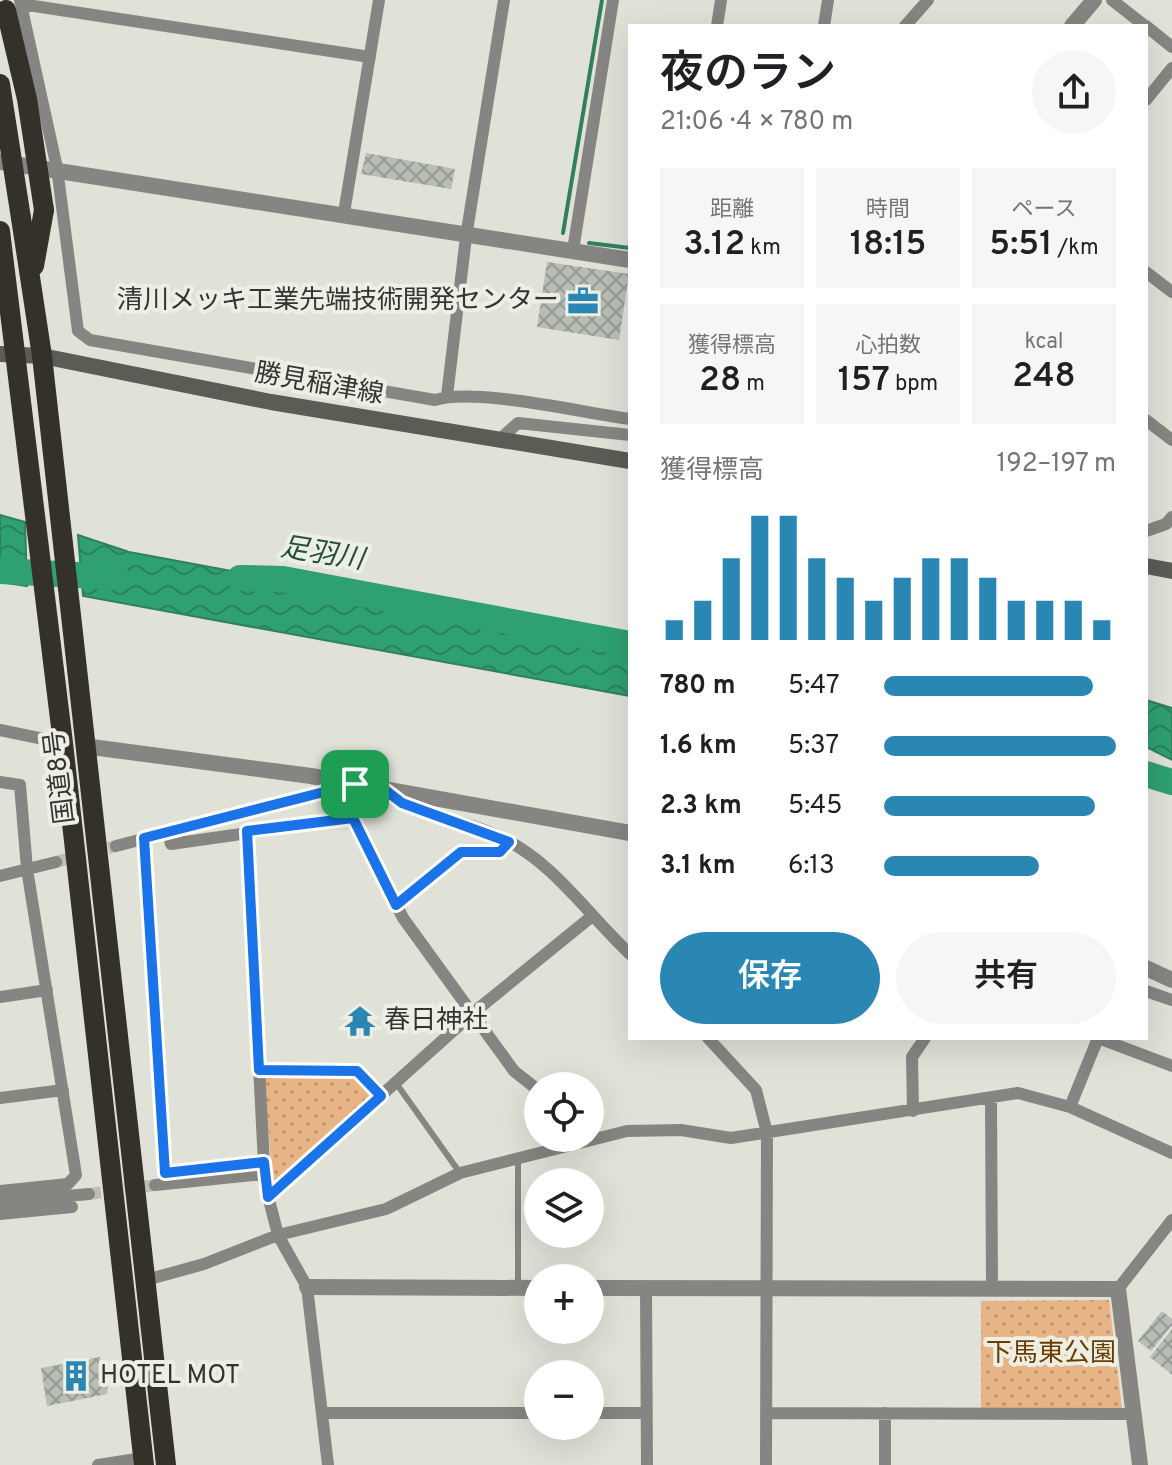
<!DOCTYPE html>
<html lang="ja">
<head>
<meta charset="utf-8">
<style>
	body { margin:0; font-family:Overpass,"Noto Sans JP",sans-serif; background:#f6f6f6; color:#202124; height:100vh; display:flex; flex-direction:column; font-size:30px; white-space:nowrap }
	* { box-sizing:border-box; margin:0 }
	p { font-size:26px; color:#757577 }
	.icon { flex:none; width:44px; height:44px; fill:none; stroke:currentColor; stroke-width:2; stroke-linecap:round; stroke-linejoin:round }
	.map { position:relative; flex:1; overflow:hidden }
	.details { position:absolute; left:628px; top:24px; width:520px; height:1016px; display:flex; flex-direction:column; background:#fff; border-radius:0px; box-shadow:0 8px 32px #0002 }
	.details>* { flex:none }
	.tools { position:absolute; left:524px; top:1072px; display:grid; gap:16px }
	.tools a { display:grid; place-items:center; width:80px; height:80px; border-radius:50%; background:#fff; box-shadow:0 8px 32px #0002; font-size:40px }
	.pin { position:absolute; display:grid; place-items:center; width:68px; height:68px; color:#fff; margin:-34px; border-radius:16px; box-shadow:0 4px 12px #0006 }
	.round { display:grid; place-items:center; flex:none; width:84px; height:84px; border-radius:42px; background:#f6f6f6 }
	.headline { display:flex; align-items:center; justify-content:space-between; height:136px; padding:0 32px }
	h1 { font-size:44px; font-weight:600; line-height:60px }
	.metrics { display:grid; grid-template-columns:repeat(3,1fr); gap:12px; height:136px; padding:8px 32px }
	.metrics div { display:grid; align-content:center; border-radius:0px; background:#f6f6f6; text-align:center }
	.metrics b { font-size:34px; font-weight:600 }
	.metrics small { font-size:22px; font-weight:400 }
	.metrics p { font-size:22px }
	.chart { height:224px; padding:16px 32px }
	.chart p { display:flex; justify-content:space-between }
	.chart svg { width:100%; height:144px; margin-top:8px; stroke:#2a87b4; stroke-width:6 }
	.action { display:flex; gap:16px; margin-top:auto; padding:16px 32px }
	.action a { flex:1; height:92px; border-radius:48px; background:#2a87b4; color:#fff; font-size:32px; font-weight:600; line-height:92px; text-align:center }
	.action a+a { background:#f6f6f6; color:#202124 }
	ul { padding:0 32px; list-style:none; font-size:26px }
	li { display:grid; grid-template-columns:128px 96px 1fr; align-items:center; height:60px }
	li i { height:20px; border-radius:10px; background:#2a87b4 }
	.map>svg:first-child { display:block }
	.park { fill:url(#park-dots) }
	.water { fill:url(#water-waves); stroke:#30805d; stroke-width:2 }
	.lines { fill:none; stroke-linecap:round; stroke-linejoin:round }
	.stream { stroke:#30805d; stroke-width:4 }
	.river { stroke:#2fa070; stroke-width:26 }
	.building { fill:url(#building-cross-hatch) }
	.minor-tunnel { stroke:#bebeb6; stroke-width:12; stroke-dasharray:12 6; stroke-linecap:butt }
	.service { stroke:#878582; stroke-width:6 }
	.minor { stroke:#878582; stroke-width:12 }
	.tertiary { stroke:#878582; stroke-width:16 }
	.secondary { stroke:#5d5b56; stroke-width:16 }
	.trunk { stroke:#34312a; stroke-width:20 }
	.trunk-bridge { stroke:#34312a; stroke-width:20 }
	.route-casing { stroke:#fff; stroke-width:16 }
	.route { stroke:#1a73e8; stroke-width:10 }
	.labels { text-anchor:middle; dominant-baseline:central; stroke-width:8; stroke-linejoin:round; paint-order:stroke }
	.poi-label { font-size:26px; fill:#343431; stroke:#edeee4; text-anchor:start }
	.street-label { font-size:26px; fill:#343431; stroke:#edeee4 }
	.park-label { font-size:26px; fill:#6b3c00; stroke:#edeee4 }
	.water-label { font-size:28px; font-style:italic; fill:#24503b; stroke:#edeee4 }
</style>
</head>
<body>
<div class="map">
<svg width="1172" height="1465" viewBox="0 0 1172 1465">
	<defs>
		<pattern id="park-dots" width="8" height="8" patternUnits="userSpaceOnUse" patternTransform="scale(2)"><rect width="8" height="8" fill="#e7b486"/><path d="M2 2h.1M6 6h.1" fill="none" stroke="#bc936e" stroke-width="1.8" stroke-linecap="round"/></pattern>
		<pattern id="water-waves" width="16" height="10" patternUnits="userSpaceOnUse" patternTransform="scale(2)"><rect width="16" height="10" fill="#2fa070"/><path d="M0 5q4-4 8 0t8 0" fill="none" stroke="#29835d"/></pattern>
		<pattern id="building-cross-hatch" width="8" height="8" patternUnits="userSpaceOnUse" patternTransform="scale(2)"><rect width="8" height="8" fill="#b8bdb5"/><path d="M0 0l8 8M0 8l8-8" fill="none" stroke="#969a94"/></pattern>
	</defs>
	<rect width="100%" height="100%" fill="#e0e1d7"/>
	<!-- park -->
	<path class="park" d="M355,1072L377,1097L273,1187L264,1075Z
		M1109,1300L1122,1409L981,1408V1301Z"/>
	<!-- water -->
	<path class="water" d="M0,515L25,522L27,586L0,582Z
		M78,535L129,552L630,645V696L83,596Z
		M1146,700L1172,708V760L1146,747Z"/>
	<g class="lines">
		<!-- stream -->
		<path class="stream" d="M563,233L602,0
			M589,243L630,248"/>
		<!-- river -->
		<path class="river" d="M0,571L116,577
			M240,578L283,579L630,644
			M1146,774L1172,782"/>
	</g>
	<!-- building -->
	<path class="building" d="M366,153L455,169L451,189L361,174Z
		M547,262L629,274L619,340L537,327Z
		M1162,1311L1172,1319V1325L1151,1351L1138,1341Z
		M1172,1329V1375L1150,1357Z
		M100,1357L101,1368H109L107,1394L47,1406L41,1368Z"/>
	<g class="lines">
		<!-- minor-tunnel -->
		<path class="minor-tunnel" d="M56,862L116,846
			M89,1194L155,1185"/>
		<!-- service -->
		<path class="service" d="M144,838L165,1173L264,1162
			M260,1070L357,1071L381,1096
			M396,1083L460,1173
			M518,1159V1287"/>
		<!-- minor -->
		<path class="minor" d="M20,0L57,168L78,331L90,340L435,400C476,387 583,413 630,419
			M1112,0L1145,26
			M21,4L370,57
			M717,26L721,0
			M824,26L828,0
			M905,26L928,0
			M1146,26L1172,47
			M1146,100L1172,68
			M344,213L379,0
			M573,250L613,0
			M1146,272L1172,292
			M447,396L466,237L504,0
			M1146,420L1172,440
			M499,440L518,423L630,435
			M1146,531L1166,524L1172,517
			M0,730L63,743
			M0,782L20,785L27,869L76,1175L68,1184L0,1191
			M387,791C418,816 460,818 496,835C553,860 586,913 630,954
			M247,831L265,1184L278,1235L307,1287L328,1465
			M168,832L171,844L353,818L403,918L514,1071L538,1090
			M116,846L352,785
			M0,876L56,862
			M396,905L461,852H500L509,842
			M1146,991L1172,1000
			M0,997L47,990
			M708,1038L756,1090L767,1133L766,1465
			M1098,1038L1172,1066
			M0,1098L63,1090
			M991,1098L992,1289
			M1070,1107L1098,1038
			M913,1111L912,1057L925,1038
			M155,1185L264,1174
			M268,1197L473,1013L591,917
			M0,1202L89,1194
			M0,1214L72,1207
			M146,1280L204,1264L278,1235L386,1209L460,1173L627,1131L681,1130L731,1138L1018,1093L1070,1107L1172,1153
			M646,1289L647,1465
			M1118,1289L1172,1220
			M322,1413H538
			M590,1413H647
			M766,1413L1134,1414
			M885,1413V1465
			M98,1465L143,1458"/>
		<!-- tertiary -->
		<path class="tertiary" d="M1072,26L1094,0
			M0,162L630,260
			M84,746L311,776L630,833
			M1146,968L1172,980
			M307,1287L538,1288
			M590,1288L1118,1289L1140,1465"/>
		<!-- secondary -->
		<path class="secondary" d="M0,354L42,356L271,402L630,461
			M1146,566L1172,571"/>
		<!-- trunk -->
		<path class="trunk" d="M21,218L42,356L166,1465
			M0,231L63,743L144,1465
			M34,266L44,210"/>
		<!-- trunk-bridge -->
		<path class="trunk-bridge" d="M6,10L27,99L44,210
			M0,84L21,218"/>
	</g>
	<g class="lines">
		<defs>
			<path id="route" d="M355,784L384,789L402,803L509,842L500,852H461L396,905L353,818L247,831L259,1070L357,1071L381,1096L268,1197L264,1162L165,1173L144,838Z"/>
		</defs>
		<!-- route casing -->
		<use href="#route" class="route-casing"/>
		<!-- route -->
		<use href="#route" class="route"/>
	</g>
	<!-- icons -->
	<defs>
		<symbol id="office-bare" viewBox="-9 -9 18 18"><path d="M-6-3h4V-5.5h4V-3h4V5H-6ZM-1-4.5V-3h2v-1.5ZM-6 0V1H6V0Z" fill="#2a87b4" stroke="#edeee4" stroke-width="2.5" paint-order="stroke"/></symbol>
		<symbol id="temple-bare" viewBox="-9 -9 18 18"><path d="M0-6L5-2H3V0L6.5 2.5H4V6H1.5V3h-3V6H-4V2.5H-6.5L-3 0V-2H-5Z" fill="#2a87b4" stroke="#edeee4" stroke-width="2.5" paint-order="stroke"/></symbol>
		<symbol id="building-bare" viewBox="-9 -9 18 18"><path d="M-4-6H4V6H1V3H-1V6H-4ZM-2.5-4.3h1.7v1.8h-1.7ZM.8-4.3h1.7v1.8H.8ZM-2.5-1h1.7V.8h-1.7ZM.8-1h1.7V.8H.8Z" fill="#2a87b4" stroke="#edeee4" stroke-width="2.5" paint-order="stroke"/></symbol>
	</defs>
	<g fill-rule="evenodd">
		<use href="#office-bare" x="561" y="279" width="44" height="44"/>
		<use href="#temple-bare" x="338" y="999" width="44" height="44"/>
		<use href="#building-bare" x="54" y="1354" width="44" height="44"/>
	</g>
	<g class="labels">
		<!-- poi labels -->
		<g class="poi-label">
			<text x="559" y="301" text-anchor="end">清川メッキ工業先端技術開発センター</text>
			<text x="384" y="1021">春日神社</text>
			<text x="100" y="1376">HOTEL MOT</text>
		</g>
		<!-- street labels -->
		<g class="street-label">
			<text transform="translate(319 385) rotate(10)">勝見稲津線</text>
			<text transform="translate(61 777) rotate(-97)">国道8号</text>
		</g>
		<!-- park labels -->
		<g class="park-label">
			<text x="1051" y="1354">下馬東公園</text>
		</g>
		<!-- water labels -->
		<g class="water-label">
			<text transform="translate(322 555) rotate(9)">足羽川</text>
		</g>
	</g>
</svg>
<div class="tools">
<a><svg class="icon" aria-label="locate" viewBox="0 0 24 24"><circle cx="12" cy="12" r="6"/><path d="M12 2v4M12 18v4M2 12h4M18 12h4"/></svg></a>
<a><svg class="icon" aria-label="layers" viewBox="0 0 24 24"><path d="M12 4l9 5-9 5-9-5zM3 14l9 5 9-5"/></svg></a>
<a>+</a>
<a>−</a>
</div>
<div class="pin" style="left:355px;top:784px;background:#1e9e55"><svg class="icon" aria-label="arrive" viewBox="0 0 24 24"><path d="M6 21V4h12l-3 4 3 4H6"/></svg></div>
<section class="details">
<div class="headline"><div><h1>夜のラン</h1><p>21:06 · 4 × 780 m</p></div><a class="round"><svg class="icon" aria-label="share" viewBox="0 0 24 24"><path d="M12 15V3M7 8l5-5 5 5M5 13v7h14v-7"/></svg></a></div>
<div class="metrics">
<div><p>距離</p><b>3.12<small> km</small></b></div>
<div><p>時間</p><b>18:15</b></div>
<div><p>ペース</p><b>5:51<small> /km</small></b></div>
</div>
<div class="metrics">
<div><p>獲得標高</p><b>28<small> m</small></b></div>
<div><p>心拍数</p><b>157<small> bpm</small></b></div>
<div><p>kcal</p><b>248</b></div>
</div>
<div class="chart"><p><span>獲得標高</span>192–197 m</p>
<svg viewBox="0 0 160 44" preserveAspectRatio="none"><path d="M5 44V38M15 44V32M25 44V19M35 44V6M45 44V6M55 44V19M65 44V25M75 44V32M85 44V25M95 44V19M105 44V19M115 44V25M125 44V32M135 44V32M145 44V32M155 44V38"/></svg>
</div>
<ul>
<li><b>780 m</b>5:47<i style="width:90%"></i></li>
<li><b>1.6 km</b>5:37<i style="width:100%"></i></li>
<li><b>2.3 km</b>5:45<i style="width:91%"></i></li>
<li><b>3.1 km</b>6:13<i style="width:67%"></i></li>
</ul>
<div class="action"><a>保存</a><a>共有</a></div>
</section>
</div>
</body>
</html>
